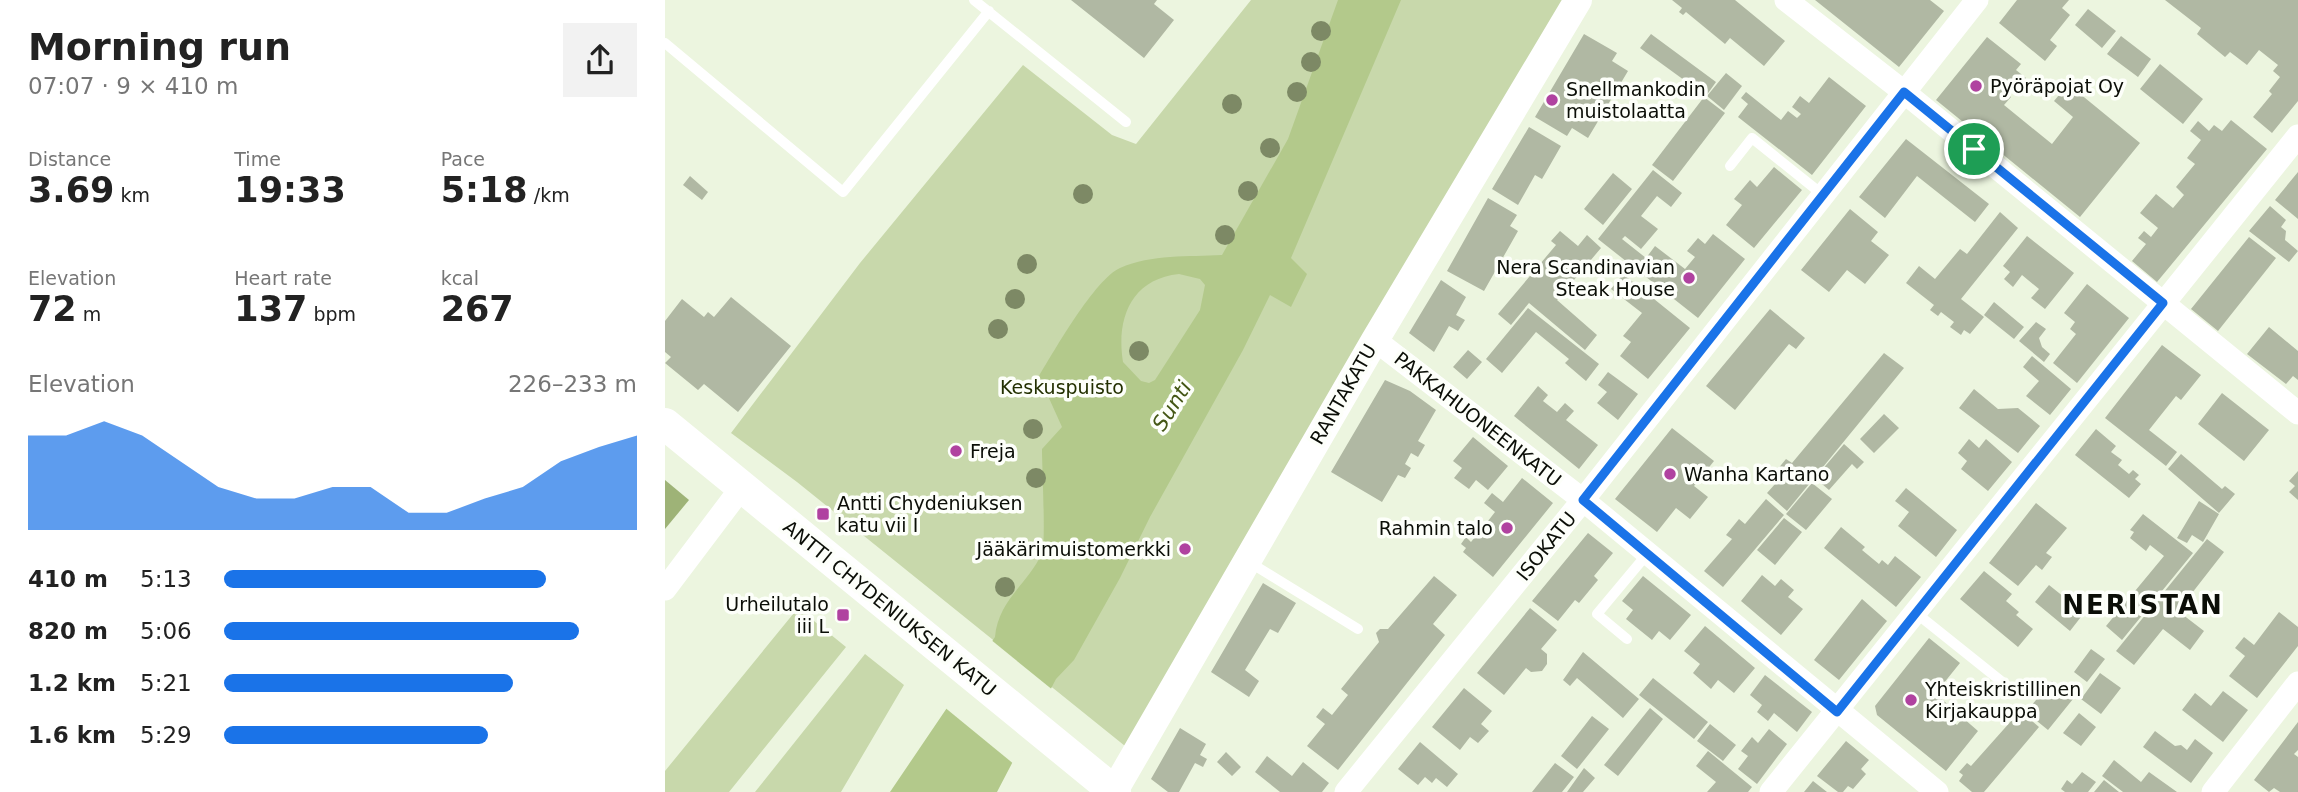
<!DOCTYPE html>
<html lang="en">
<head>
<meta charset="utf-8">
<style>
	body { margin:0; font-family:"DejaVu Sans",sans-serif; background:#f2f2f2; color:#222; height:100vh; display:flex; flex-direction:column; font-size:26px; white-space:nowrap }
	* { box-sizing:border-box; margin:0 }
	p { font-size:23px; color:#767676 }
	.icon { flex:none; width:38px; height:38px; fill:none; stroke:currentColor; stroke-width:2; stroke-linecap:round; stroke-linejoin:round }
	.map { position:relative; flex:1; overflow:hidden }
	.drawer { display:flex; flex-direction:column; background:#fff; width:665px }
	.drawer>* { flex:none }
	.pin { position:absolute; display:grid; place-items:center; width:60px; height:60px; color:#fff; margin:-30px; border:4px solid #fff; border-radius:50%; box-shadow:0 2px 7px #0007 }
	.round { display:grid; place-items:center; flex:none; width:74px; height:74px; border-radius:0px; background:#f2f2f2 }
	.summary { display:flex; align-items:center; justify-content:space-between; height:119px; padding:0 28px }
	h1 { font-size:38px; font-weight:700; line-height:52px }
	.figures { display:grid; grid-template-columns:repeat(3,1fr); gap:10px; height:119px; padding:7px 28px }
	.figures div { display:grid; align-content:center }
	.figures b { font-size:35px; font-weight:700 }
	.figures small { font-size:19px; font-weight:400 }
	.figures p { font-size:19px }
	.chart { height:196px; padding:14px 28px }
	.chart p { display:flex; justify-content:space-between }
	.chart svg { width:100%; height:126px; margin-top:7px; fill:#1a73e8; opacity:.7 }
	ul { padding:0 28px; list-style:none; font-size:23px }
	li { display:grid; grid-template-columns:112px 84px 1fr; align-items:center; height:52px }
	li i { height:18px; border-radius:9px; background:#1a73e8 }
	main { display:flex; flex:1; min-height:0 }
	.map>svg:first-child { display:block }
	.green { fill:#c8d8ab }
	.forest { fill:#9eb377 }
	.water { fill:#b3c98b; fill-rule:evenodd }
	.pier { fill:#ecf5df }
	.building { fill:#b0b8a3 }
	.lines { fill:none; stroke-linecap:round; stroke-linejoin:round }
	.service { stroke:#fff; stroke-width:10 }
	.minor { stroke:#fff; stroke-width:23 }
	.tertiary { stroke:#fff; stroke-width:28 }
	.secondary { stroke:#fff; stroke-width:32 }
	.tree { fill:#7d8965 }
	.route-casing { stroke:#fff; stroke-width:14 }
	.route { stroke:#1a73e8; stroke-width:9 }
	.poi-dot { fill:#b042a0; stroke:#fdfffa; stroke-width:2.5 }
	.labels { text-anchor:middle; dominant-baseline:central; stroke-width:7; stroke-linejoin:round; paint-order:stroke }
	.poi-label { font-size:19px; fill:#0b0e07; stroke:#fdfffa; text-anchor:start }
	.park-label { font-size:19px; fill:#233001; stroke:#fdfffa }
	.street-label { font-size:19px; fill:#0b0e07; stroke:#fdfffa }
	.water-label { font-size:21px; font-style:italic; fill:#445715; stroke:#fdfffa }
	.district-label { font-size:26px; font-weight:bold; letter-spacing:2px; fill:#0b0e07; stroke:#fdfffa }
</style>
</head>
<body>
<main>
<section class="drawer">
<div class="summary"><div><h1>Morning run</h1><p>07:07 · 9 × 410 m</p></div><a class="round"><svg class="icon" aria-label="share" viewBox="0 0 24 24"><path d="M12 15V3M7 8l5-5 5 5M5 13v7h14v-7"/></svg></a></div>
<div class="figures">
<div><p>Distance</p><b>3.69<small> km</small></b></div>
<div><p>Time</p><b>19:33</b></div>
<div><p>Pace</p><b>5:18<small> /km</small></b></div>
</div>
<div class="figures">
<div><p>Elevation</p><b>72<small> m</small></b></div>
<div><p>Heart rate</p><b>137<small> bpm</small></b></div>
<div><p>kcal</p><b>267</b></div>
</div>
<div class="chart"><p><span>Elevation</span>226–233 m</p>
<svg viewBox="0 0 160 44" preserveAspectRatio="none"><path d="M0 44V11L10 11L20 6L30 11L40 20L50 29L60 33L70 33L80 29L90 29L100 38L110 38L120 33L130 29L140 20L150 15L160 11V44z"/></svg>
</div>
<ul>
<li><b>410 m</b>5:13<i style="width:78%"></i></li>
<li><b>820 m</b>5:06<i style="width:86%"></i></li>
<li><b>1.2 km</b>5:21<i style="width:70%"></i></li>
<li><b>1.6 km</b>5:29<i style="width:64%"></i></li>
</ul>
</section>
<div class="map">
<svg width="1633" height="792" viewBox="0 0 1633 792">
	<rect width="100%" height="100%" fill="#ecf5df"/>
	<!-- green -->
	<path class="green" d="M586,0H898L460,746L132,482L66,433L195,263L358,65L447,135L471,144Z
		M133,608L181,647L64,792H0V771Z
		M200,654L239,685L176,792H90Z"/>
	<!-- forest -->
	<path class="forest" d="M0,480L24,500L0,529Z"/>
	<!-- water -->
	<path class="water" d="M673,0H736L626,258L642,274L626,307L605,295L578,350L485,517L455,578L409,660L391,679L332,792H225L330,637C333,600 363,584 377,553C381,543 377,467 377,449L397,427L374,376C389,351 430,279 455,268C487,254 523,257 557,255L623,139ZM514,274L535,279L540,285L535,310L490,380L484,383L476,381L458,362C451,319 466,279 514,274Z"/>
	<!-- pier -->
	<path class="pier" d="M325,639L389,691L350,765L278,706Z"/>
	<!-- building -->
	<path class="building" d="M406,0H492L489,4L509,20L479,58Z
		M1007,0H1070L1120,41L1099,66L1065,38L1060,44L1021,12L1018,15L1014,12L1017,8Z
		M1150,0H1265L1279,11L1234,67Z
		M1352,0H1404L1397,8L1405,15L1385,40L1392,46L1380,61L1334,23Z
		M1500,0H1633V101L1607,133L1588,117L1607,94L1604,91L1615,77L1608,71L1613,65L1594,50L1582,65L1565,52L1560,57L1532,34L1536,28Z
		M1423,9L1451,31L1437,48L1410,25Z
		M919,34L952,53L947,61L963,71L923,138L907,128L902,136L870,117Z
		M986,34L1051,82L1041,96L975,48Z
		M1456,36L1486,59L1473,77L1442,54Z
		M1322,37L1356,64L1351,70L1361,78L1352,89L1342,81L1335,88L1346,97L1339,105L1387,144L1408,117L1389,101L1403,84L1475,143L1415,217L1271,100Z
		M1495,64L1538,99L1518,124L1475,89Z
		M1061,73L1077,86L1059,110L1042,96Z
		M1164,77L1201,106L1147,175L1073,117L1083,104L1076,98L1081,92L1116,120L1123,111L1132,118L1136,114L1127,107L1135,96L1144,103Z
		M1039,97L1060,113L1008,181L987,165Z
		M1566,120L1602,149L1492,282L1467,261L1481,244L1473,238L1479,231L1486,237L1493,228L1475,213L1491,194L1508,208L1519,195L1511,187L1530,164L1522,158L1536,140L1525,131L1533,121L1544,131L1549,125L1557,131Z
		M864,127L896,146L877,179L870,175L853,205L827,189Z
		M1241,139L1324,204L1310,222L1252,176L1220,218L1194,197Z
		M1109,167L1137,190L1089,248L1061,225L1077,205L1069,199L1085,180L1092,187Z
		M988,170L1017,193L1006,207L992,196L976,216L993,229L976,249L960,236L957,239L981,258L990,246L1020,269L1030,257L1022,251L1033,238L1040,244L1048,234L1080,259L1033,318L933,239Z
		M1633,172V219L1610,200Z
		M948,173L967,189L938,225L919,209Z
		M25,176L43,192L37,200L18,185Z
		M823,198L852,215L845,226L853,231L819,291L782,271Z
		M1605,206L1621,220L1616,227L1621,231L1620,240L1633,251L1624,262L1584,231Z
		M1185,209L1213,232L1206,241L1224,255L1200,284L1182,270L1164,292L1136,270Z
		M1335,212L1353,228L1296,299L1319,317L1305,334L1299,330L1296,335L1285,327L1289,322L1276,312L1273,316L1265,310L1269,305L1241,283L1254,266L1270,279L1295,249L1302,254Z
		M895,231L913,246L922,235L936,248L892,300L932,335L920,350L864,303L846,325L833,314L891,245L886,241Z
		M1362,236L1409,273L1380,309L1366,298L1374,289L1357,275L1348,287L1339,279L1345,272L1338,266Z
		M1584,237L1611,258L1553,331L1526,309Z
		M958,274L1025,328L983,379L955,356L966,342L958,336L977,313L946,289Z
		M776,280L801,297L791,315L800,320L793,331L784,326L769,352L744,333Z
		M1422,284L1464,318L1412,383L1388,363L1411,334L1405,329L1410,322L1399,313Z
		M66,297L126,346L73,412L39,384L33,390L0,363L6,357L0,352V321L17,299L39,317L43,312L49,317Z
		M1329,302L1359,327L1349,339L1319,315Z
		M863,308L934,364L921,381L900,363L904,359L871,332L837,373L821,359Z
		M1105,309L1140,338L1131,349L1124,344L1070,410L1041,386Z
		M1371,322L1381,329L1374,338L1377,347L1385,354L1379,362L1354,341Z
		M1604,327L1633,351V380L1628,376L1621,384L1582,354Z
		M1497,345L1536,375L1516,400L1511,396L1484,430L1512,452L1501,466L1440,418Z
		M803,350L817,362L802,379L788,367Z
		M1219,353L1239,368L1122,511L1102,493L1118,475L1112,470L1121,459L1127,463Z
		M1367,356L1406,389L1385,415L1361,396L1374,381L1358,367Z
		M943,372L973,394L953,420L932,403L942,392L933,385Z
		M720,380L745,391L771,410L753,441L760,445L753,457L746,453L740,464L746,468L740,478L733,475L717,502L666,472Z
		M873,386L883,395L878,401L892,412L900,403L909,411L901,420L933,445L914,469L849,416Z
		M1309,389L1333,409L1353,408L1375,426L1353,453L1294,408Z
		M1557,393L1604,430L1579,461L1533,424Z
		M1219,414L1234,428L1209,453L1195,439Z
		M1007,428L1049,461L1029,486L1043,497L1025,519L1011,508L992,532L950,499Z
		M1431,429L1451,446L1446,452L1457,460L1453,465L1464,474L1468,470L1474,475L1470,479L1476,484L1464,498L1410,455Z
		M808,437L843,466L823,490L811,480L804,489L789,478L797,468L788,461Z
		M1304,439L1314,448L1321,439L1347,462L1323,491L1296,469L1302,461L1293,453Z
		M1179,444L1199,462L1192,469L1187,464L1164,490L1150,478Z
		M1516,454L1557,489L1560,486L1570,494L1554,513L1503,469Z
		M1633,471V500L1624,492L1630,486L1624,481Z
		M857,478L888,503L828,577L798,552L801,548L796,544L801,537L806,542L810,537L804,533L810,526L816,530L830,512L819,503L827,493L838,502Z
		M1147,483L1167,499L1141,530L1121,514Z
		M1241,488L1292,530L1271,557L1233,526L1244,512L1230,501Z
		M1101,499L1119,515L1058,587L1039,571L1067,539L1061,535L1074,519L1080,524Z
		M1534,501L1554,514L1538,542L1527,535L1522,543L1512,538Z
		M1371,503L1402,528L1381,553L1387,557L1377,570L1371,565L1353,586L1324,563Z
		M1478,514L1528,553L1457,640L1441,626L1499,556L1485,545L1481,551L1465,538L1469,532L1465,530Z
		M1119,518L1137,532L1110,565L1092,550Z
		M1176,527L1200,547L1197,550L1214,564L1217,560L1223,565L1230,556L1256,577L1231,607L1159,548Z
		M923,533L948,553L929,576L933,580L914,603L910,600L893,621L867,601Z
		M1542,539L1559,552L1513,611L1539,631L1525,650L1498,629L1469,665L1451,651Z
		M1319,571L1347,594L1341,601L1354,612L1351,615L1368,629L1353,647L1295,599Z
		M1097,575L1110,586L1116,579L1129,590L1123,597L1138,609L1116,635L1076,601Z
		M769,576L792,595L768,624L780,635L673,770L642,746L660,724L651,717L658,708L667,715L683,695L676,689L714,642L711,633L715,629H723Z
		M978,576L1026,615L1005,640L994,631L987,640L961,619L968,610L957,601Z
		M598,583L631,603L613,633L605,629L580,670L594,681L584,697L546,672Z
		M1384,585L1419,613L1405,631L1370,602Z
		M1197,599L1222,621L1174,680L1149,660Z
		M865,608L892,630L876,649L882,654V664L877,671L866,672L861,668L839,695L812,673Z
		M1614,612L1633,627V646L1592,698L1564,676L1580,656L1570,648L1579,637L1589,645Z
		M1040,626L1090,668L1069,693L1053,680L1046,689L1028,673L1035,664L1019,651Z
		M1264,638L1295,663L1270,694L1285,706L1278,714L1292,725L1298,718L1313,731L1281,771L1212,715L1210,706Z
		M1426,649L1440,659L1422,682L1409,672Z
		M918,652L974,699L958,718L912,678L905,686L898,680Z
		M1435,673L1456,688L1436,714L1416,699Z
		M1100,675L1147,712L1132,732L1109,713L1103,721L1092,712L1097,705L1085,695Z
		M988,678L1043,722L1029,739L974,695Z
		M1387,681L1408,699L1383,730L1361,712Z
		M799,688L827,711L816,724L824,731L813,743L805,737L795,750L767,727Z
		M1558,691L1583,710L1558,742L1517,710L1530,693L1546,706Z
		M985,708L998,719L953,776L939,765Z
		M1355,711L1374,727L1319,792H1307L1294,781L1298,775L1294,772L1302,763L1306,766Z
		M1414,713L1431,727L1416,746L1398,733Z
		M927,716L944,729L912,769L896,756Z
		M1633,722V750L1629,754L1633,757V792H1615L1609,788L1604,792L1589,780Z
		M1045,724L1071,745L1058,761L1032,741Z
		M515,728L541,744L535,755L542,759L538,767L530,763L514,792H503L486,779Z
		M1104,729L1122,744L1092,784L1073,769L1083,756L1076,751L1087,737L1093,743Z
		M1490,731L1510,746L1516,745L1522,750L1530,739L1548,753L1526,783L1478,747Z
		M1181,741L1204,760L1196,769L1201,774L1188,789L1183,786L1178,792H1173L1152,776Z
		M755,742L793,774L782,787L771,778L767,783L760,777L753,785L733,769Z
		M1043,751L1087,787L1083,792H1042L1051,782L1031,766Z
		M561,752L576,767L567,776L552,762Z
		M602,756L627,776L638,762L664,783L657,792H615L590,772Z
		M1449,760L1476,782L1484,772L1512,792H1458L1437,776Z
		M890,763L909,777L897,792H867Z
		M919,768L930,778L918,792H902Z
		M1417,772L1431,782L1423,792H1400L1396,789L1402,780L1407,784Z
		M1439,780L1454,792H1429Z
		M1148,781L1162,792H1139Z"/>
	<g class="lines">
		<!-- service -->
		<path class="service" d="M309,0L461,122
			M0,43L178,192L324,11
			M1065,166L1087,138L1158,195
			M584,562L693,629
			M1251,613L1351,693
			M962,639L932,614L983,553"/>
		<!-- minor -->
		<path class="minor" d="M1121,0L1239,92L1633,413
			M710,340L918,500L1272,792
			M0,589L77,487
			M681,792L918,500L1312,0
			M1106,792L1633,136
			M1548,792L1633,683"/>
		<!-- tertiary -->
		<path class="tertiary" d="M449,791L710,340L913,0"/>
		<!-- secondary -->
		<path class="secondary" d="M0,424L450,792"/>
	</g>
	<!-- trees -->
	<g class="tree">
		<circle cx="656" cy="31" r="10"/>
		<circle cx="646" cy="62" r="10"/>
		<circle cx="632" cy="92" r="10"/>
		<circle cx="567" cy="104" r="10"/>
		<circle cx="605" cy="148" r="10"/>
		<circle cx="583" cy="191" r="10"/>
		<circle cx="418" cy="194" r="10"/>
		<circle cx="560" cy="235" r="10"/>
		<circle cx="362" cy="264" r="10"/>
		<circle cx="350" cy="299" r="10"/>
		<circle cx="333" cy="329" r="10"/>
		<circle cx="474" cy="351" r="10"/>
		<circle cx="368" cy="429" r="10"/>
		<circle cx="371" cy="478" r="10"/>
		<circle cx="340" cy="587" r="10"/>
	</g>
	<g class="lines">
		<defs>
			<path id="route" d="M1239,92L1498,303L1172,712L918,500Z"/>
		</defs>
		<!-- route casing -->
		<use href="#route" class="route-casing"/>
		<!-- route -->
		<use href="#route" class="route"/>
	</g>
	<!-- markers -->
	<g class="poi-dot">
		<circle cx="1311" cy="86" r="7"/>
		<circle cx="887" cy="100" r="7"/>
		<circle cx="1024" cy="278" r="7"/>
		<circle cx="291" cy="451" r="7"/>
		<circle cx="1005" cy="474" r="7"/>
		<rect x="151" y="507" width="14" height="14" rx="3.5"/>
		<circle cx="842" cy="528" r="7"/>
		<circle cx="520" cy="549" r="7"/>
		<rect x="171" y="608" width="14" height="14" rx="3.5"/>
		<circle cx="1246" cy="700" r="7"/>
	</g>
	<g class="labels">
		<!-- poi labels -->
		<g class="poi-label">
			<text x="1325" y="86">Pyöräpojat Oy</text>
			<text x="901" y="89">Snellmankodin<tspan x="901" dy="22">muistolaatta</tspan></text>
			<text x="1010" y="267" text-anchor="end">Nera Scandinavian<tspan x="1010" dy="22">Steak House</tspan></text>
			<text x="305" y="451">Freja</text>
			<text x="1019" y="474">Wanha Kartano</text>
			<text x="172" y="503">Antti Chydeniuksen<tspan x="172" dy="22">katu vii I</tspan></text>
			<text x="828" y="528" text-anchor="end">Rahmin talo</text>
			<text x="506" y="549" text-anchor="end">Jääkärimuistomerkki</text>
			<text x="164" y="604" text-anchor="end">Urheilutalo<tspan x="164" dy="22">iii L</tspan></text>
			<text x="1260" y="689">Yhteiskristillinen<tspan x="1260" dy="22">Kirjakauppa</tspan></text>
		</g>
		<!-- park labels -->
		<g class="park-label">
			<text x="397" y="387">Keskuspuisto</text>
		</g>
		<!-- street labels -->
		<g class="street-label">
			<text transform="translate(678 394) rotate(-60)">RANTAKATU</text>
			<text transform="translate(813 419) rotate(38)">PAKKAHUONEENKATU</text>
			<text transform="translate(881 546) rotate(-51)">ISOKATU</text>
			<text transform="translate(225 608) rotate(39)">ANTTI CHYDENIUKSEN KATU</text>
		</g>
		<!-- water labels -->
		<g class="water-label">
			<text transform="translate(507 406) rotate(-58)">Sunti</text>
		</g>
		<!-- district labels -->
		<g class="district-label">
			<text x="1478" y="605">NERISTAN</text>
		</g>
	</g>
</svg>
<div class="pin" style="left:1309px;top:149px;background:#1e9e55"><svg class="icon" aria-label="arrive" viewBox="0 0 24 24"><path d="M6 21V4h12l-3 4 3 4H6"/></svg></div>
</div>
</main>
</body>
</html>
